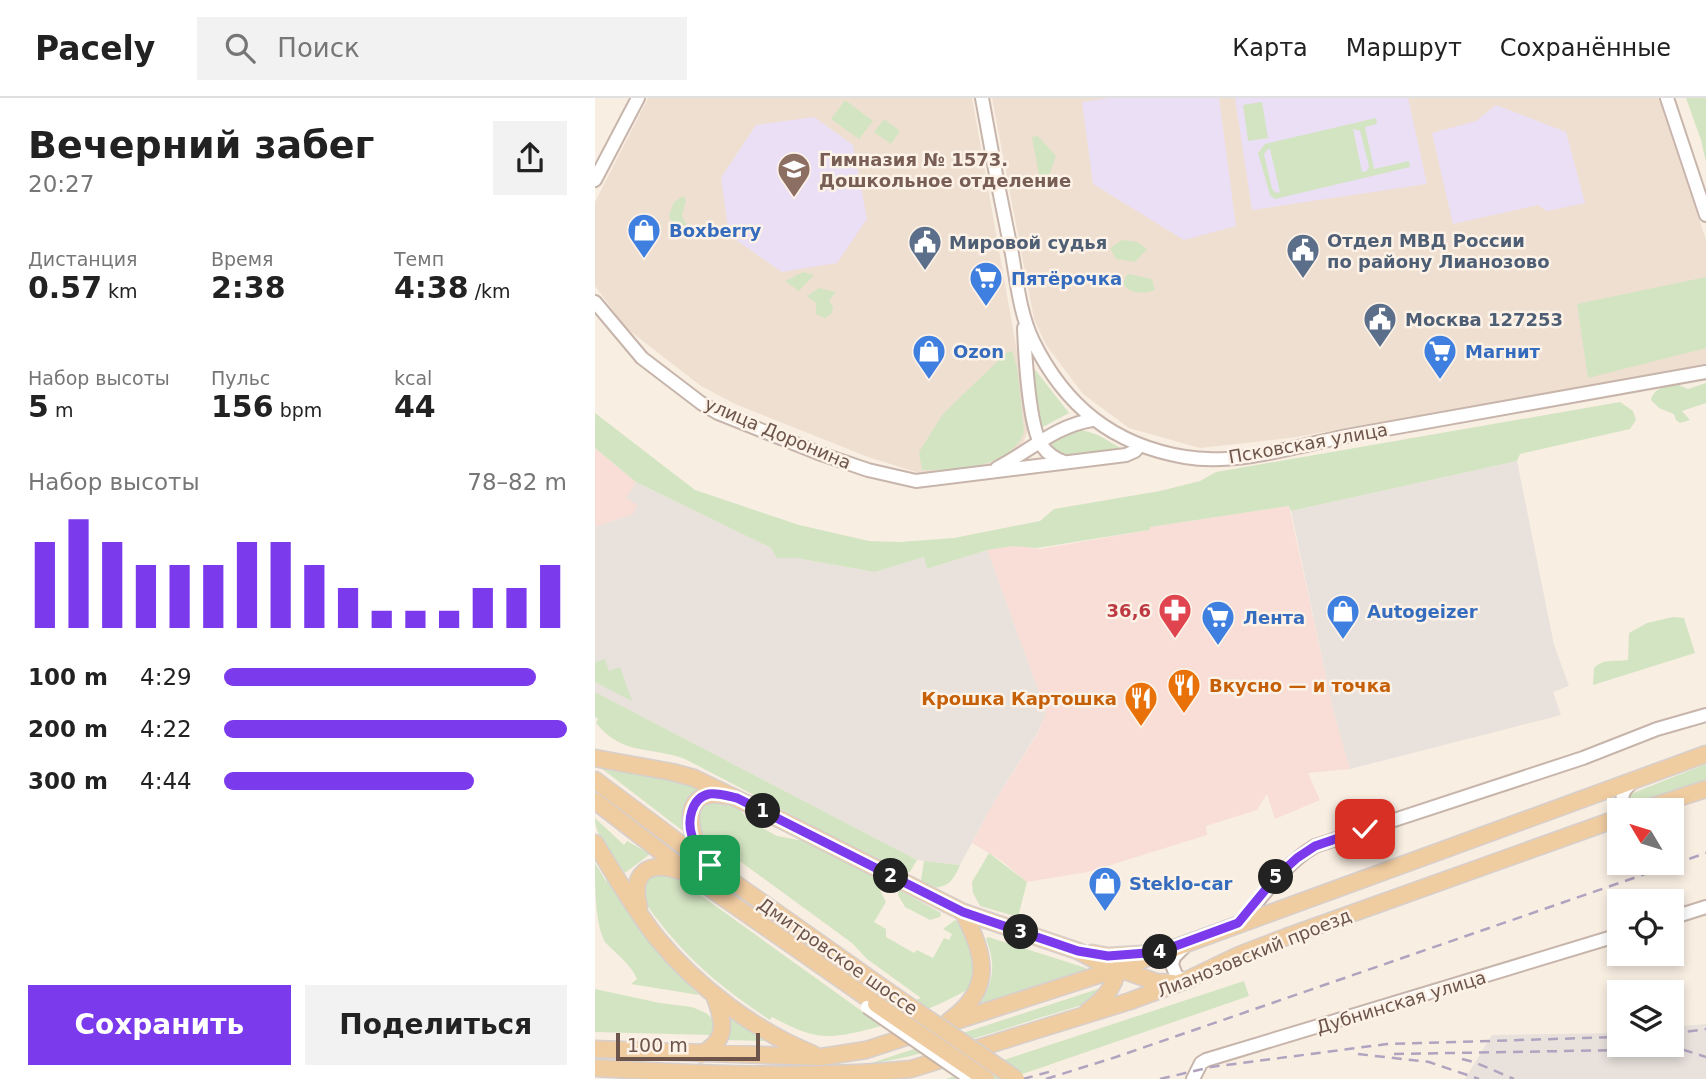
<!DOCTYPE html>
<html lang="ru">
<head>
<meta charset="utf-8">
<style>
	body { margin:0; font-family:"DejaVu Sans",sans-serif; background:#f2f2f2; color:#222; height:100vh; display:flex; flex-direction:column; font-size:26px; white-space:nowrap }
	* { box-sizing:border-box; margin:0 }
	p { font-size:23px; color:#767676 }
	.icon { flex:none; width:38px; height:38px; fill:none; stroke:currentColor; stroke-width:2; stroke-linecap:round; stroke-linejoin:round }
	.map { position:relative; flex:1; overflow:hidden }
	.side { display:flex; flex-direction:column; background:#fff; width:595px }
	.side>* { flex:none }
	.needle { width:46px; rotate:308deg }
	.controls { position:absolute; left:1012px; top:700px; display:grid; gap:14px }
	.controls a { display:grid; place-items:center; width:77px; height:77px; border-radius:0px; background:#fff; box-shadow:0 4px 10px #0003; font-size:35px }
	.scale { position:absolute; left:21px; bottom:18px; width:144px; box-sizing:border-box; padding-left:7px; border:4px solid #6d554c; border-top:0; font-size:19px; line-height:24px; white-space:nowrap; color:#6d554c; -webkit-text-stroke:5px #fcf2e7; paint-order:stroke }
	.pin { position:absolute; display:grid; place-items:center; width:60px; height:60px; color:#fff; margin:-30px; border-radius:14px; box-shadow:0 4px 10px #0006 }
	.km { position:absolute; width:35px; height:35px; margin:-18px; border-radius:50%; background:#222; color:#fff; font-size:19px; line-height:35px; text-align:center }
	.round { display:grid; place-items:center; flex:none; width:74px; height:74px; border-radius:0px; background:#f2f2f2 }
	.overview { display:flex; align-items:center; justify-content:space-between; height:119px; padding:0 28px }
	h1 { font-size:38px; font-weight:700; line-height:52px }
	.stats { display:grid; grid-template-columns:repeat(3,1fr); gap:10px; height:119px; padding:7px 28px }
	.stats div { display:grid; align-content:center }
	.stats b { font-size:30px; font-weight:700 }
	.stats small { font-size:19px; font-weight:400 }
	.stats p { font-size:19px }
	.chart { height:196px; padding:14px 28px }
	.chart p { display:flex; justify-content:space-between }
	.chart svg { width:100%; height:126px; margin-top:7px; stroke:#7c3aed; stroke-width:6 }
	.primary-button { display:flex; gap:14px; margin-top:auto; padding:14px 28px }
	.primary-button a { flex:1; height:80px; border-radius:0px; background:#7c3aed; color:#fff; font-size:28px; font-weight:700; line-height:80px; text-align:center }
	.primary-button a+a { background:#f2f2f2; color:#222 }
	ul { padding:0 28px; list-style:none; font-size:23px }
	li { display:grid; grid-template-columns:112px 84px 1fr; align-items:center; height:52px }
	li i { height:18px; border-radius:9px; background:#7c3aed }
	header { display:flex; align-items:center; gap:42px; box-sizing:border-box; height:98px; padding:0 35px; background:#fff; border-bottom:2px solid #e0e0e0 }
	header strong { font-size:33px }
	nav { display:flex; gap:38px; margin-inline-start:auto; font-size:24px }
	.search { width:490px; height:63px; background:#f2f2f2; display:flex; align-items:center; gap:18px; box-sizing:border-box; padding:0 24px; border-radius:0px; color:#767676; font-size:26px }
	main { display:flex; flex:1; min-height:0 }
	.map>svg:first-child { display:block }
	.residential { fill:#efdfd1 }
	.commercial { fill:#f8ded7 }
	.industrial { fill:#e8e1dc }
	.education { fill:#ebdff5 }
	.green { fill:#d3e4c2; fill-rule:evenodd }
	.lines { fill:none; stroke-linecap:round; stroke-linejoin:round }
	.minor-casing { stroke:#c7b5ab; stroke-width:16 }
	.major-casing { stroke:#d6cfcd; stroke-width:19 }
	.minor { stroke:#fff; stroke-width:12 }
	.major { stroke:#f0cca1; stroke-width:16 }
	.rail { stroke:#b0a3c0; stroke-width:2.5; stroke-dasharray:10 7; stroke-linecap:butt }
	.minor-bridge-casing { stroke:#c7b5ab; stroke-width:16; stroke-linecap:butt }
	.major-bridge-casing { stroke:#d6cfcd; stroke-width:19; stroke-linecap:butt }
	.minor-bridge { stroke:#fff; stroke-width:12 }
	.major-bridge { stroke:#f0cca1; stroke-width:16 }
	.route-casing { stroke:#fff; stroke-width:14 }
	.route { stroke:#7c3aed; stroke-width:9 }
	.labels { text-anchor:middle; dominant-baseline:central; stroke-width:5; stroke-linejoin:round; paint-order:stroke }
	.education-label { font-size:18px; font-weight:bold; fill:#785e54; stroke:#fcf2e7; text-anchor:start }
	.shop-label { font-size:18px; font-weight:bold; fill:#366cbe; stroke:#fcf2e7; text-anchor:start }
	.service-label { font-size:18px; font-weight:bold; fill:#4e5e75; stroke:#fcf2e7; text-anchor:start }
	.street-label { font-size:18px; fill:#6d554c; stroke:#fcf2e7 }
	.health-label { font-size:18px; font-weight:bold; fill:#be3a42; stroke:#fcf2e7; text-anchor:end }
	.food-label { font-size:18px; font-weight:bold; fill:#c56008; stroke:#fcf2e7; text-anchor:start }
</style>
</head>
<body>
<header>
<strong>Pacely</strong>
<div class="search"><svg class="icon" aria-label="search" viewBox="0 0 24 24"><circle cx="10" cy="10" r="6"/><path d="M15 15l6 6"/></svg>Поиск</div>
<nav><a>Карта</a><a>Маршрут</a><a>Сохранённые</a></nav>
</header>
<main>
<section class="side">
<div class="overview"><div><h1>Вечерний забег</h1><p>20:27</p></div><a class="round"><svg class="icon" aria-label="share" viewBox="0 0 24 24"><path d="M12 15V3M7 8l5-5 5 5M5 13v7h14v-7"/></svg></a></div>
<div class="stats">
<div><p>Дистанция</p><b>0.57<small> km</small></b></div>
<div><p>Время</p><b>2:38</b></div>
<div><p>Темп</p><b>4:38<small> /km</small></b></div>
</div>
<div class="stats">
<div><p>Набор высоты</p><b>5<small> m</small></b></div>
<div><p>Пульс</p><b>156<small> bpm</small></b></div>
<div><p>kcal</p><b>44</b></div>
</div>
<div class="chart"><p><span>Набор высоты</span>78–82 m</p>
<svg viewBox="0 0 160 44" preserveAspectRatio="none"><path d="M5 44V14M15 44V6M25 44V14M35 44V22M45 44V22M55 44V22M65 44V14M75 44V14M85 44V22M95 44V30M105 44V38M115 44V38M125 44V38M135 44V30M145 44V30M155 44V22"/></svg>
</div>
<ul>
<li><b>100 m</b>4:29<i style="width:91%"></i></li>
<li><b>200 m</b>4:22<i style="width:100%"></i></li>
<li><b>300 m</b>4:44<i style="width:73%"></i></li>
</ul>
<div class="primary-button"><a>Сохранить</a><a>Поделиться</a></div>
</section>
<div class="map">
<svg width="1111" height="981" viewBox="0 0 1111 981">
	<rect width="100%" height="100%" fill="#f9eee2"/>
	<!-- residential -->
	<path class="residential" d="M53,0H377L435,327L429,343L415,359L403,365L377,372L334,376L324,375L273,359L140,306L106,288L31,230L0,188V104Z
		M397,0H1064L1111,142V268L695,340L605,350L534,330L488,296L451,247L439,221Z"/>
	<!-- commercial -->
	<path class="commercial" d="M0,350L41,384L32,400L44,407L38,416L0,429Z
		M694,408L738,611L755,671L713,675L725,702L680,721L672,696L662,712L611,728L612,737L493,774L432,784L407,763L377,745L396,709L443,635L451,614L392,452L418,447L445,451L554,432V429Z"/>
	<!-- industrial -->
	<path class="industrial" d="M922,363L959,547L974,588L958,594L966,617L755,671L738,611L696,413Z
		M41,384L180,452L182,460H201L280,474L329,459L333,471L392,452L451,614L443,634L396,709L365,767L322,762L0,594V429L38,416L43,407L31,400Z
		M1111,926V981H870L897,937L1024,935V947H1076V929Z"/>
	<!-- education -->
	<path class="education" d="M515,0H624L641,128L589,142L498,86L487,4Z
		M640,0H813L832,86L657,112Z
		M901,7L971,34L990,105L952,113L943,107L858,126L837,35L881,23Z
		M219,19L258,47L272,121L242,165L187,174L134,137L126,80L161,27Z"/>
	<!-- green -->
	<path class="green" d="M1091,0H1111V64L1106,42Z
		M250,2L278,23L264,41L236,21Z
		M667,4L673,40L653,43L648,7Z
		M781,20L782,26L770,29L779,71L814,63L815,69L680,101L675,97L663,55L670,46ZM758,31L765,33L774,68L772,73L767,74ZM673,51H675L685,94L681,95L677,91L669,56Z
		M289,21L305,33L296,46L279,34Z
		M443,38L461,58L450,89H446L437,39Z
		M88,98L91,102L87,118L94,132L92,138L79,131L74,118L79,104Z
		M527,142L542,144L552,151L540,164L521,161L515,150Z
		M208,174L219,177L204,193L190,183Z
		M534,176L557,181L560,192C550,196 534,196 528,186L531,178Z
		M1111,179V250L993,280L982,206Z
		M224,190L241,194L234,203L238,209L237,215L230,220L221,216V205L212,198Z
		M417,253L422,269L429,334C416,371 360,372 327,372L324,354L348,316L411,255Z
		M438,269L474,315L446,330Z
		M1079,285L1093,291L1111,285V305L1087,313L1095,322L1085,325L1081,322L1079,316L1064,310L1056,302C1058,291 1069,289 1079,285Z
		M1025,304L1038,313L1041,322L1035,331L925,356L922,363L696,413L694,408L555,429L554,432L442,450L418,448L392,452L332,471L329,459L280,474L201,460H182L176,450L41,384L0,350V315L100,392L204,427L274,443L305,444L359,440L445,423L459,411L565,393L605,383L621,374Z
		M481,330L503,337L529,352L466,359L456,350L458,341Z
		M1078,519L1089,520L1100,555L998,587L999,570C1009,560 1020,564 1033,562L1034,535L1052,525Z
		M10,561L14,573L25,569L37,603L0,584V564Z
		M0,594L322,762L315,774L308,775L90,661C54,648 28,658 1,625L3,621L0,619Z
		M1111,666V682L1035,707L1032,705L1033,697Z
		M12,668L106,687L91,706L88,733L6,670Z
		M115,703L139,706L155,723L182,738L209,743L278,778L291,804L279,824L291,831V839L319,855L322,852L338,860L349,840L354,842L357,836L348,831L360,822L371,830L384,869L373,895L370,893C341,910 268,938 234,938C215,939 194,928 177,919L175,922C131,893 95,864 63,822C56,813 45,800 48,788C49,784 55,779 57,775L76,776L275,919L326,900L272,861L257,845L109,737C100,724 102,712 115,703Z
		M0,720L29,747L32,743L55,756L30,775C19,760 0,739 0,720Z
		M394,755L432,784L423,819L385,808L378,795L377,784Z
		M329,763L365,767C358,783 354,789 336,790L326,783Z
		M0,765L11,783L16,781L61,852L104,897L36,886L42,881C35,865 22,857 10,844C0,825 0,789 0,765Z
		M304,792L346,815L345,819L335,822L310,809L303,797Z
		M393,839L491,870V873L385,906C399,883 401,866 391,841Z
		M649,883L654,898L413,981H351Z
		M512,888L495,904L487,907C414,928 345,955 270,967Z
		M0,891L65,905L97,909L111,915L121,924L119,933L116,937L0,934Z
		M132,917L169,943L129,942Z"/>
	<g class="lines">
		<defs>
			<path id="minor" d="M387,0C396,52 406,104 417,156C422,185 425,216 438,243C470,308 518,347 590,359C641,368 702,348 752,338C872,316 991,296 1111,274
				M1072,0L1111,117
				M0,82L43,0
				M0,204L47,260L106,305L123,315L226,356L273,372L321,383L531,357L540,353L545,347
				M429,230C430,255 434,330 447,348C453,356 460,361 469,364
				M402,370C435,353 460,328 497,322
				M1033,712L1029,708C1025,697 1029,691 1038,684
				M1076,820L1111,809
				M644,825C669,798 687,768 720,748L988,660L1062,631L1111,617
				M592,846L579,859L577,867L582,879L592,882
				M598,981L606,965L611,962L1024,837"/>
			<path id="major" d="M0,660L77,674L99,680L188,723L368,814L483,853L502,863L561,884L578,885
				M0,682L107,762L301,899
				M0,703L96,777L281,906
				M1046,712L1111,691
				M0,745C20,777 39,811 62,840C101,888 160,933 218,956
				M108,756C90,730 88,688 131,698
				M44,809C35,775 53,762 85,773
				M497,855L513,858L548,856
				M493,913C508,902 523,886 522,866
				M354,923C400,890 390,858 368,814
				M0,951L226,959L271,952L522,871L1111,656
				M106,956C134,942 129,923 119,897
				M0,970C100,976 218,981 316,971L535,903L592,882L644,857L691,839L1024,720"/>
		</defs>
		<!-- minor casing -->
		<use href="#minor" class="minor-casing"/>
		<!-- major casing -->
		<use href="#major" class="major-casing"/>
		<!-- minor -->
		<use href="#minor" class="minor"/>
		<!-- major -->
		<use href="#major" class="major"/>
		<!-- rail -->
		<path class="rail" d="M1076,936L1111,931
			M763,956L834,964L884,981
			M799,956L1086,951L1111,959
			M867,961L879,964L919,981
			M428,981L461,972
			M451,981L521,959L1111,755
			M565,981L616,969L792,946L1024,939"/>
		<defs>
			<path id="minor-bridge" d="M272,909L376,981"/>
			<path id="major-bridge" d="M301,899L421,981
				M281,906L391,981"/>
		</defs>
		<!-- minor-bridge casing -->
		<use href="#minor-bridge" class="minor-bridge-casing"/>
		<!-- major-bridge casing -->
		<use href="#major-bridge" class="major-bridge-casing"/>
		<!-- minor-bridge -->
		<use href="#minor-bridge" class="minor-bridge"/>
		<!-- major-bridge -->
		<use href="#major-bridge" class="major-bridge"/>
	</g>
	<g class="lines">
		<defs>
			<path id="route" d="M115,767C109,758 100,749 97,738C92,723 96,700 114,696C123,695 133,698 142,700L368,814L483,853L513,858L564,854L643,825L680,780L702,760L720,748L770,731"/>
		</defs>
		<!-- route casing -->
		<use href="#route" class="route-casing"/>
		<!-- route -->
		<use href="#route" class="route"/>
	</g>
	<!-- icons -->
	<defs>
		<symbol id="school-pin" viewBox="-11 -11 22 30"><path d="M0 17L-7.5 6A9.5 9.5 0 1 1 7.5 6Z" fill="#8d6e63" stroke="#fcf2e7"/><path d="M0-5L7-2L0 1L-7-2ZM-4 1L0 2.5L4 1V4Q0 6-4 4Z" fill="#fff"/></symbol>
		<symbol id="shop-pin" viewBox="-11 -11 22 30"><path d="M0 17L-7.5 6A9.5 9.5 0 1 1 7.5 6Z" fill="#3f7fe0" stroke="#fcf2e7"/><path d="M-5-2.5h2.3a2.7 3.5 0 0 1 5.4 0H5L5.5 6h-11ZM-1.5-2.5h3a1.5 2.3 0 0 0-3 0Z" fill="#fff"/></symbol>
		<symbol id="civic-pin" viewBox="-11 -11 22 30"><path d="M0 17L-7.5 6A9.5 9.5 0 1 1 7.5 6Z" fill="#5c6f8a" stroke="#fcf2e7"/><path d="M-.6-6.5H3V-4.5H.6V-3L4-1V1h2V6H-6V1h2V-1L-.6-3ZM-1.2 2.5V6h2.4V2.5Z" fill="#fff"/></symbol>
		<symbol id="supermarket-pin" viewBox="-11 -11 22 30"><path d="M0 17L-7.5 6A9.5 9.5 0 1 1 7.5 6Z" fill="#3f7fe0" stroke="#fcf2e7"/><path d="M-6-5.5h2.5l.6 2H6L4.5 2H-2.5L-4.4-4H-6ZM-1.5 3.2a1.3 1.3 0 1 0 .1 0ZM3 3.2a1.3 1.3 0 1 0 .1 0Z" fill="#fff"/></symbol>
		<symbol id="pharmacy-pin" viewBox="-11 -11 22 30"><path d="M0 17L-7.5 6A9.5 9.5 0 1 1 7.5 6Z" fill="#e0444e" stroke="#fcf2e7"/><path d="M-2-6h4v4h4v4h-4v4h-4v-4h-4v-4h4Z" fill="#fff"/></symbol>
		<symbol id="restaurant-pin" viewBox="-11 -11 22 30"><path d="M0 17L-7.5 6A9.5 9.5 0 1 1 7.5 6Z" fill="#e8710a" stroke="#fcf2e7"/><path d="M-5-6h1v4h1v-4h1v4h1v-4h1v5L-1.5 .5V6h-2V.5L-5-1ZM5-6V6H3V1.5H1.5Q1.5-4 5-6Z" fill="#fff"/></symbol>
	</defs>
	<g fill-rule="evenodd">
		<use href="#school-pin" x="180" y="52" width="38" height="52"/>
		<use href="#shop-pin" x="30" y="113" width="38" height="52"/>
		<use href="#civic-pin" x="311" y="125" width="38" height="52"/>
		<use href="#civic-pin" x="689" y="133" width="38" height="52"/>
		<use href="#supermarket-pin" x="372" y="161" width="38" height="52"/>
		<use href="#civic-pin" x="766" y="202" width="38" height="52"/>
		<use href="#shop-pin" x="315" y="234" width="38" height="52"/>
		<use href="#supermarket-pin" x="826" y="234" width="38" height="52"/>
		<use href="#pharmacy-pin" x="561" y="493" width="38" height="52"/>
		<use href="#shop-pin" x="729" y="494" width="38" height="52"/>
		<use href="#supermarket-pin" x="604" y="500" width="38" height="52"/>
		<use href="#restaurant-pin" x="570" y="568" width="38" height="52"/>
		<use href="#restaurant-pin" x="527" y="581" width="38" height="52"/>
		<use href="#shop-pin" x="491" y="766" width="38" height="52"/>
	</g>
	<g class="labels">
		<!-- education labels -->
		<g class="education-label">
			<text x="224" y="61">Гимназия № 1573.<tspan x="224" dy="21">Дошкольное отделение</tspan></text>
		</g>
		<!-- shop labels -->
		<g class="shop-label">
			<text x="74" y="132">Boxberry</text>
			<text x="416" y="180">Пятёрочка</text>
			<text x="358" y="253">Ozon</text>
			<text x="870" y="253">Магнит</text>
			<text x="772" y="513">Autogeizer</text>
			<text x="648" y="519">Лента</text>
			<text x="534" y="785">Steklo-car</text>
		</g>
		<!-- service labels -->
		<g class="service-label">
			<text x="732" y="142">Отдел МВД России<tspan x="732" dy="21">по району Лианозово</tspan></text>
			<text x="354" y="144">Мировой судья</text>
			<text x="810" y="221">Москва 127253</text>
		</g>
		<!-- street labels -->
		<g class="street-label">
			<text transform="translate(183 335) rotate(23)">улица Доронина</text>
			<text transform="translate(713 345) rotate(-10)">Псковская улица</text>
			<text transform="translate(659 855) rotate(-22)">Лианозовский проезд</text>
			<text transform="translate(243 858) rotate(35)">Дмитровское шоссе</text>
			<text transform="translate(806 904) rotate(-17)">Дубнинская улица</text>
		</g>
		<!-- health labels -->
		<g class="health-label">
			<text x="556" y="512">36,6</text>
		</g>
		<!-- food labels -->
		<g class="food-label">
			<text x="614" y="587">Вкусно — и точка</text>
			<text x="522" y="600" text-anchor="end">Крошка Картошка</text>
		</g>
	</g>
</svg>
<div class="controls">
<a><svg class="needle" viewBox="-14 -14 28 28"><path d="M0-13l5 13h-10z" fill="#e53935"/><path d="M0 13l5-13h-10z" fill="#767676"/></svg></a>
<a><svg class="icon" aria-label="locate" viewBox="0 0 24 24"><circle cx="12" cy="12" r="6"/><path d="M12 2v4M12 18v4M2 12h4M18 12h4"/></svg></a>
<a><svg class="icon" aria-label="layers" viewBox="0 0 24 24"><path d="M12 4l9 5-9 5-9-5zM3 14l9 5 9-5"/></svg></a>
</div>
<div class="scale">100 m</div>
<div class="pin" style="left:115px;top:767px;background:#1e9e55"><svg class="icon" aria-label="arrive" viewBox="0 0 24 24"><path d="M6 21V4h12l-3 4 3 4H6"/></svg></div>
<div class="pin" style="left:770px;top:731px;background:#d93025"><svg class="icon" aria-label="check" viewBox="0 0 24 24"><path d="M5 12l5 5 9-10"/></svg></div>
<b class="km" style="left:168px;top:713px">1</b>
<b class="km" style="left:296px;top:778px">2</b>
<b class="km" style="left:426px;top:834px">3</b>
<b class="km" style="left:565px;top:854px">4</b>
<b class="km" style="left:681px;top:779px">5</b>
</div>
</main>
</body>
</html>
